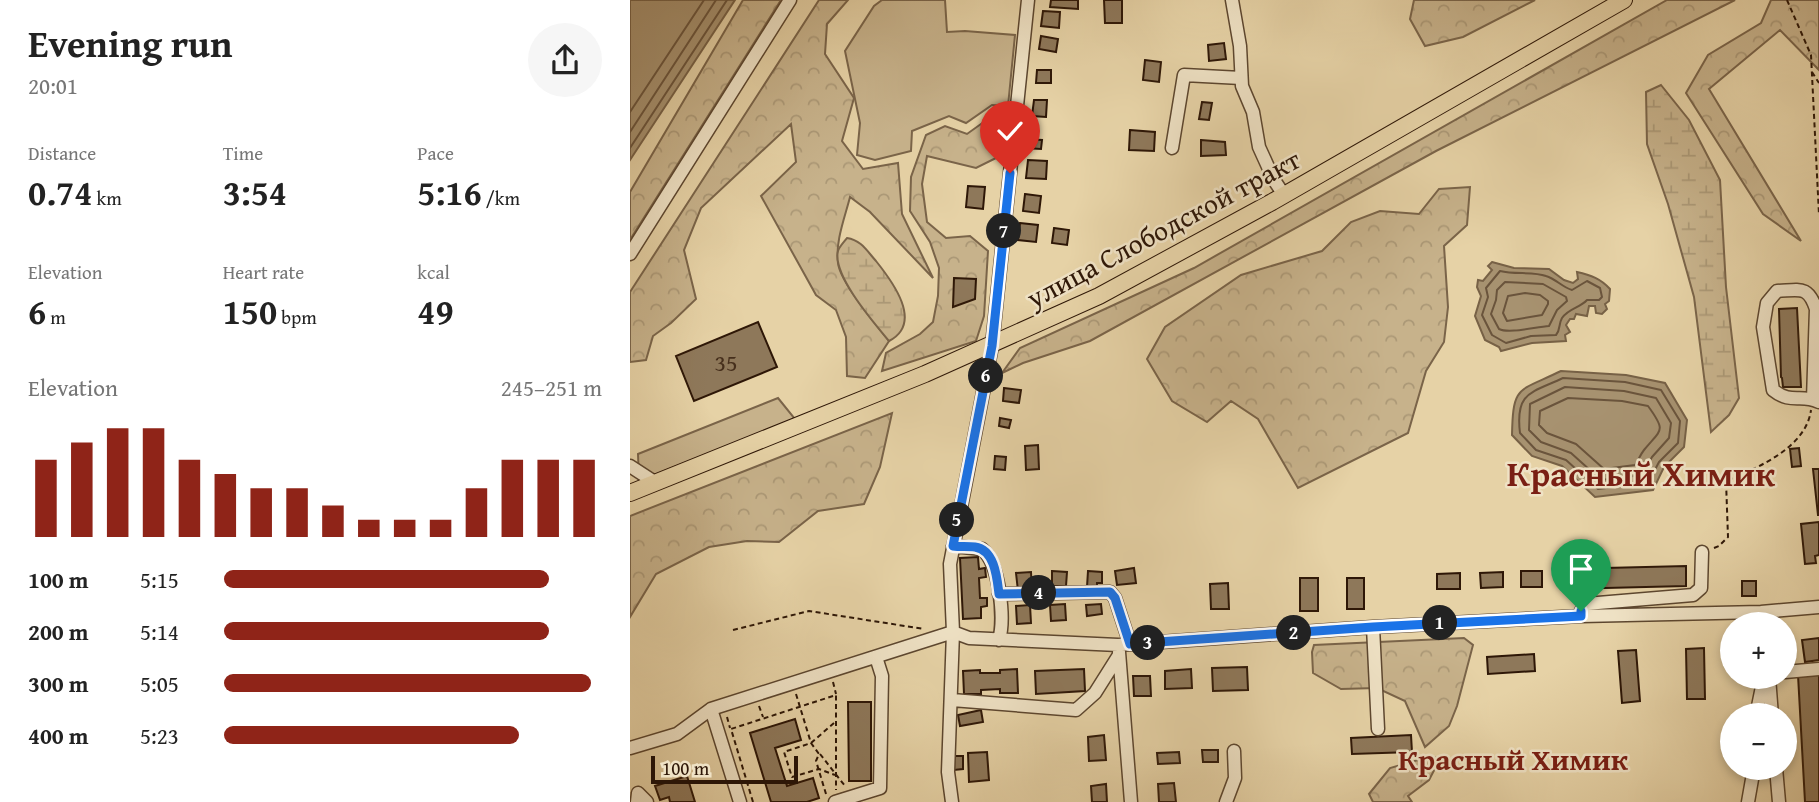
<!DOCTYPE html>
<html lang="en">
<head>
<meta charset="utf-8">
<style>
	body { margin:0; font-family:"Gentium Book Plus",serif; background:#f6f6f6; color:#222; height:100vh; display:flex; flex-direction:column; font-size:26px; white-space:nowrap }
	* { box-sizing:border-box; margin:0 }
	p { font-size:23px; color:#767676 }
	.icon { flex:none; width:38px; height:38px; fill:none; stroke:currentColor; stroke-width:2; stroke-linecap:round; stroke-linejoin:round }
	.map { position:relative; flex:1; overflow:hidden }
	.sheet { display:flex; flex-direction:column; background:#fff; width:630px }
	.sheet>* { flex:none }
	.controls { position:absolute; left:1090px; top:612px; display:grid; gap:14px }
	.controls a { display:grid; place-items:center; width:77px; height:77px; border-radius:50%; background:#fff; box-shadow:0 4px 10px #0003; font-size:35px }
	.scale { position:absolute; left:21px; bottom:18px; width:147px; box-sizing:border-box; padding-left:7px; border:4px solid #2e1707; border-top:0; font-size:19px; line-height:24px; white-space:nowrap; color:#2e1707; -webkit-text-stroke:5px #efe2c5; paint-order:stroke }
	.pin { position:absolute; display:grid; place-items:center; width:60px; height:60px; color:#fff; margin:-72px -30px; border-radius:50% 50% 50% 0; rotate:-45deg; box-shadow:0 0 7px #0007 }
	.pin .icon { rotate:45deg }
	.km { position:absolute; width:35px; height:35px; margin:-18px; border-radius:50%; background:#222; color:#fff; font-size:19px; line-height:35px; text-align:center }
	.round { display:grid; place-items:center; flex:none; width:74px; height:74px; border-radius:37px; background:#f6f6f6 }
	.head { display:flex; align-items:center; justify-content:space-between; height:119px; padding:0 28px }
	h1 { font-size:38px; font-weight:700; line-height:52px }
	.metrics { display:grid; grid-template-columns:repeat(3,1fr); gap:10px; height:119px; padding:7px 28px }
	.metrics div { display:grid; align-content:center }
	.metrics b { font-size:35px; font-weight:700 }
	.metrics small { font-size:19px; font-weight:400 }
	.metrics p { font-size:19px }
	.chart { height:196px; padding:14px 28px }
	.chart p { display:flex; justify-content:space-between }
	.chart svg { width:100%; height:126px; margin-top:7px; stroke:#8f2418; stroke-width:6 }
	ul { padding:0 28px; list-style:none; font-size:23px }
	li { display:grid; grid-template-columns:112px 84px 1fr; align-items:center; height:52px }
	li i { height:18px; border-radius:9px; background:#8f2418 }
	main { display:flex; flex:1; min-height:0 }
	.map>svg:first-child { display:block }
	.green { fill:#c7b28b; stroke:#7a6449; stroke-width:2 }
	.forest { fill:url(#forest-crowns); stroke:#7a6449; stroke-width:2 }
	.wetland { fill:url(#wetland-marsh); stroke:#7a6449; stroke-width:2 }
	.water { fill:#a79270; stroke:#776146; stroke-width:2 }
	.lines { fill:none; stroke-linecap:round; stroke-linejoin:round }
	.shore { stroke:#6a543c; stroke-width:2 }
	.building { fill:#8e785a; stroke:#2e1707; stroke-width:2 }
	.minor-casing { stroke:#5c462f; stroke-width:15 }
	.major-casing { stroke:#2e1707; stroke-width:18 }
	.path { stroke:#2e1707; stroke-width:2; stroke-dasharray:5 3.5; stroke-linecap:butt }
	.minor { stroke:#efe2c5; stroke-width:12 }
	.major { stroke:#e6d2a6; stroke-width:16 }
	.route-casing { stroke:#fff; stroke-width:14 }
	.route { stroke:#1a73e8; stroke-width:9 }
	.labels { text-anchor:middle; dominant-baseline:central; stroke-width:5; stroke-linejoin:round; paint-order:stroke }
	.number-label { font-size:24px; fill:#462f1c }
	.street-label { font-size:28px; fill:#2e1707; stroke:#efe2c5 }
	.neighbourhood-label { font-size:30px; font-weight:bold; fill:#7a1f14; stroke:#efe2c5 }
	.district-label { font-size:35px; font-weight:bold; fill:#7a1f14; stroke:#efe2c5 }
</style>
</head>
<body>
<main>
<section class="sheet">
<div class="head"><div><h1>Evening run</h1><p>20:01</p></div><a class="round"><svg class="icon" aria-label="share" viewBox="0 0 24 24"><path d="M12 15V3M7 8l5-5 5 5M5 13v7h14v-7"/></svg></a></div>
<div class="metrics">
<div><p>Distance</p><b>0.74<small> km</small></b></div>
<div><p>Time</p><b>3:54</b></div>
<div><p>Pace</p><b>5:16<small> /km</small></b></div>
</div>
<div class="metrics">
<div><p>Elevation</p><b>6<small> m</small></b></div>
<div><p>Heart rate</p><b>150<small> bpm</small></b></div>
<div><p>kcal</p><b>49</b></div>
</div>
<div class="chart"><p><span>Elevation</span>245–251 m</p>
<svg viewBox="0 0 160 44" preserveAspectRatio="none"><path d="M5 44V17M15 44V11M25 44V6M35 44V6M45 44V17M55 44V22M65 44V27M75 44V27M85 44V33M95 44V38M105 44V38M115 44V38M125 44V27M135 44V17M145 44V17M155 44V17"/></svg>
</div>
<ul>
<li><b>100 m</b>5:15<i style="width:86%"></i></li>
<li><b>200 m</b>5:14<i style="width:86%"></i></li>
<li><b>300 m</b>5:05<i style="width:97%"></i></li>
<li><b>400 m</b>5:23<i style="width:78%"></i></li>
</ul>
</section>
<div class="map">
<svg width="1189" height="802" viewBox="0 0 1189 802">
	<defs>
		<pattern id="forest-crowns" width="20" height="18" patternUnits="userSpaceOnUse" patternTransform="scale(1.75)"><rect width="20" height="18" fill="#c7b28b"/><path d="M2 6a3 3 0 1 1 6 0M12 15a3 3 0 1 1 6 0" fill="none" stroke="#ab9876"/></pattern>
		<pattern id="wetland-marsh" width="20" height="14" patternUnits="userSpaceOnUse" patternTransform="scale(1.75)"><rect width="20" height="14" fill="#c7b28b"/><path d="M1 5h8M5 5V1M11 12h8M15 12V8" fill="none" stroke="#ab9876"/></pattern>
	</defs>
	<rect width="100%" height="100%" fill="#e6d2a6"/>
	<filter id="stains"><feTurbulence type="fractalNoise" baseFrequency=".00286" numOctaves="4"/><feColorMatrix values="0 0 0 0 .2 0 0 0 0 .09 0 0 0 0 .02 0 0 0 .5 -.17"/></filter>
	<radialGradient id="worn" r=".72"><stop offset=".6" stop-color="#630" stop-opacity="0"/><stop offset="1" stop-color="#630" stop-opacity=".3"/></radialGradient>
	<!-- green -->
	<path class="green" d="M252,0H315L317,32L335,31L385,35L378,106L362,105L336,123L319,116L282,131L281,151L245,160L227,155L230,123L215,51L244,6Z
		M148,398L165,419L9,481L8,454Z"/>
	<!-- forest -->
	<path class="forest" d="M113,0H151L0,240V192Z
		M189,0H218L197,24L195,54L224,98L212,141L233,169L268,163L272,214L303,278L240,212L220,197C215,217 205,242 208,263C210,282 246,325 259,341L235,378L217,376L216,337L206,310L186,295L131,196L166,162L161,124L71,208L54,250L66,299L41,323L23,336L16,360L0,362V292Z
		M784,0H905L833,37L795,46L780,19Z
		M1037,0H1105L806,151L460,341L393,363L372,373L390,348L564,268Z
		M1141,0H1189V70L1150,30L1079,89L1171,241L1133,214L1056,93L1078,55L1131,23Z
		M365,114H371L366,158L346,168L297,156L292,184L297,222L316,238L340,236L358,251L354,316L346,341L252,371L256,353L290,334L303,322L308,296L309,268L300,242L280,211L281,177L296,135L315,126L337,134Z
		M840,187L837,225L814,246L818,307L814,342L796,371L778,433L668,488L628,419L601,401L577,422L542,401L517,359L535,327L611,275L692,251L721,222L750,211L789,214L809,189Z
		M262,413L250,467L234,504L188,511L149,542L117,541L79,547L26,574L0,617V516Z
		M834,638L843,645L827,706L819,726L795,747L775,701L747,688L711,689L683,673L682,652L684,645Z
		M811,757L799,780L778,796L782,802H743L739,794L760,768L788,760Z"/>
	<!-- wetland -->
	<path class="wetland" d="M1031,85L1059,120L1090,180L1096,287L1109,398L1099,415L1081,432L1064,297L1038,204L1017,144L1016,92Z
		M217,238C231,240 237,251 246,261C262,281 294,323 259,341C244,323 202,275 208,251C209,247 214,242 217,238Z"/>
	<!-- water -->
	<path class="water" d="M0,0H105L0,160Z
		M862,262L884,268L919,269L934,280L943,283L948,279L947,272C961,275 971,279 980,289L979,301L975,304L977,309L972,314L966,313L965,306H959L957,316L946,314L944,319H940L936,325L940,332L935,335L936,341L902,343L871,351L869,347L855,340L845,316L851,296L847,287L848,280L853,281L862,270L858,266Z
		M931,371L996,375L1035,383L1057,420L1054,447L1034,467L1023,490L965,497L932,466L902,456L882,435C883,384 888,392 931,371Z"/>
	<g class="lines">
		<!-- shore -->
		<path class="shore" d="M0,112L74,0
			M0,132L86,0
			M0,148L97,0
			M870,271C885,275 903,271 916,276C926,279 932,287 942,290L957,281L970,288L972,297L969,300H957C950,308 939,308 932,318C928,325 931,329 926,335L901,336L876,343L862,335L852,315L858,297L856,288Z
			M875,282L913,284L936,297L937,301L927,310L919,326C905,327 879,334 869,329L861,314L866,300L867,290Z
			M895,293L910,295L918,301V304L912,315L877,321L873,313L878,296Z
			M933,378L995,382L1031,390L1050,421L1048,443L1029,462L1018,483L968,489L936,460L906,450L890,433C885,392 901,393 933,378Z
			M935,387L994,391L1026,398L1041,423L1039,438L1022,457L1012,475L971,480L941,453L911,442L899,430L900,404Z
			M938,398L992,401L1018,406C1037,432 1031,429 1014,450C1010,455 1008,461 1005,465L974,469L946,444L917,433L909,425L910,411Z"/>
	</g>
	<!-- building -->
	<path class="building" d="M421,0H448V9L420,7Z
		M474,0H492V23H475Z
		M413,11L430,12L429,28L411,26Z
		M411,36L428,39L426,52L409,49Z
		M594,43L596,59L579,61L578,45Z
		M515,60L531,62L529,82L513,80Z
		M407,70H421V83H406Z
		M404,100H417L416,117L402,116Z
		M572,102L582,103L579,120L569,119Z
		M500,130L525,132L524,151L499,150Z
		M395,139L412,140L411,149L395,148Z
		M571,140L595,142L596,155L571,156Z
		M398,160L417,161L416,179L396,178Z
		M338,186L355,187L353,209L336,207Z
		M395,194L411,196L409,213L393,211Z
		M390,223L408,225L406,242L388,240Z
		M424,228L439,230L437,245L422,243Z
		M324,278L346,279L345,299L323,307Z
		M1167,308L1171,387H1153L1152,378L1151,377L1149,309Z
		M128,322L147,367L64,401L46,356Z
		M374,388L391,390L389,403L373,401Z
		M370,418L381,420L379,428L369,426Z
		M408,445L409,469L396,470L395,446Z
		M1169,448L1171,466L1162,467L1160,449Z
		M365,456L376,457L375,470L364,469Z
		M1183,469H1189V515H1188Z
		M1189,522V555L1185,556L1186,563L1175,564L1171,524Z
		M348,557L349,569L355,568L356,577L349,578L350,598H357V606L351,607V618L333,619L330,558Z
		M1056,566V586L935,589L934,569Z
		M504,568L506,583L487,585L485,571Z
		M422,571L437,572L436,586H422Z
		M458,571L472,572V583H467V587H457Z
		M891,571H912V587H891Z
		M401,572L402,590L388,591L386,573Z
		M873,572V587L851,588L850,573Z
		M830,573V589H807V574Z
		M670,578H688V611H670Z
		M717,578H734V609H717Z
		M1112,581H1126V596H1112Z
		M598,583L599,609H581L580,584Z
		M435,604L436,620L421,621L420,605Z
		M471,604L472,614L457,616L456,605Z
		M400,605L401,623L387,624L386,606Z
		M1189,638V660L1175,662L1172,640Z
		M1074,648L1075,699H1057L1056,649Z
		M1006,650L1010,701L992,703L988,651Z
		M904,654L905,671L858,674L857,657Z
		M617,667L618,690L583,691L582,668Z
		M387,669L388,693H370V689L351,690V694H334L333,671L350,670V673H370V670Z
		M454,669L455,691L406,694L405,671Z
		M561,669L562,688L535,689V671Z
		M1189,674V802H1175L1168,675Z
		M503,676H520L521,696H504Z
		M218,702H241V781H219Z
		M351,710L353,722L330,726L328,715Z
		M165,719L171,740L145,748L157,786L183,778L189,798L177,802H141L120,733Z
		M474,735L476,760L459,761L458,737Z
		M781,735L782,752L722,754L721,738Z
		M572,750H588V762H573Z
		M357,752L359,780L339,782L338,753Z
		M549,752L550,763L528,764L527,753Z
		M324,756H333V769L324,770Z
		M57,776L65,802H40L39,797L30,800L25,786Z
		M544,783L546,802H529L528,784Z
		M476,784L477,802H462L461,786Z"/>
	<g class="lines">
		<defs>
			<path id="minor" d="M602,0L610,46L612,86L623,112L629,147L644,180L654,195
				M542,148L554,75L611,78
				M0,254L160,0
				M1183,399L1186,309C1178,285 1170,290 1147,291L1137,303L1133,327L1143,390C1162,405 1170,393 1189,402
				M0,466L26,483
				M323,546L352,549C370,564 375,619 369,640
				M369,594L480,592L485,598L500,644
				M951,616V611L956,604L1063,595L1071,588L1072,552
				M743,627L748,729
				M323,632L339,638L488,645L743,627L951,616L1131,612L1189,607
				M489,652L501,802
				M1155,672L1189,669
				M1139,677L1142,716
				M322,700L446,710L465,693L489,655
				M81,709L110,802
				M1126,716L1134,677
				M0,748L47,734L81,709L323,632
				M1146,768L1149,802
				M7,802L8,793L17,802
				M205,802L250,788L252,676L246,657
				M322,802L318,772L323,632L320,564L362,346L398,0
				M596,802L605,778L604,751
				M1118,802L1124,768"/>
			<path id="major" d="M0,493L295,374L469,296L642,202L994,0"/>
		</defs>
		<!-- minor casing -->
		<use href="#minor" class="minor-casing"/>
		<!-- major casing -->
		<use href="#major" class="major-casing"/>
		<!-- path -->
		<path class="path" d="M1157,0L1181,55L1189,215
			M1182,72L1189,83
			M1084,548L1089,546L1098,537L1096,481C1127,468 1176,448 1181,410
			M103,630L179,611L294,629
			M203,682L206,694
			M166,694L181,743L189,754L186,761L196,794
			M129,706L133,717
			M97,717L100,728
			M204,723L181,743L154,752L162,777L189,769L205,775
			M190,754L215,786
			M123,802L101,729L206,695V790"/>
		<!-- minor -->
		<use href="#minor" class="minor"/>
		<!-- major -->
		<use href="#major" class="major"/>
	</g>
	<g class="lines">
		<defs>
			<path id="route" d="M380,173L362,346L323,546C330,547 338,546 345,547C365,550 367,578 369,594L480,592L485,598L500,644L743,627L951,616V611"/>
		</defs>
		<!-- route casing -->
		<use href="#route" class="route-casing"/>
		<!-- route -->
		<use href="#route" class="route"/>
	</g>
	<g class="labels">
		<!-- number labels -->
		<g class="number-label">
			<text x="96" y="362">35</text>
		</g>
		<!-- street labels -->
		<g class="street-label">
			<text transform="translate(533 228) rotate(-28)">улица Слободской тракт</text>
		</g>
		<!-- neighbourhood labels -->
		<g class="neighbourhood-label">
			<text x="883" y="759">Красный Химик</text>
		</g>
		<!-- district labels -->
		<g class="district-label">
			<text x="1011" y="473">Красный Химик</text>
		</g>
	</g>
	<rect width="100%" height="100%" filter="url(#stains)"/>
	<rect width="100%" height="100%" fill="url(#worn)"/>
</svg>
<div class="controls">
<a>+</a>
<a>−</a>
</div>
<div class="scale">100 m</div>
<div class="pin" style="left:951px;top:611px;background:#1e9e55"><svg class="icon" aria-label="arrive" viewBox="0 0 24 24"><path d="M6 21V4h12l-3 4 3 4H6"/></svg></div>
<div class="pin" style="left:380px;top:173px;background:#d93025"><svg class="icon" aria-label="check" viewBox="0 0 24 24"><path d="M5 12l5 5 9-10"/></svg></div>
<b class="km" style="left:810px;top:623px">1</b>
<b class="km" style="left:664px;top:633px">2</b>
<b class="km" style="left:518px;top:643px">3</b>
<b class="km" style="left:409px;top:593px">4</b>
<b class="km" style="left:327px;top:520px">5</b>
<b class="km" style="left:356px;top:376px">6</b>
<b class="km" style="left:374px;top:231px">7</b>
</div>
</main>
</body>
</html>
